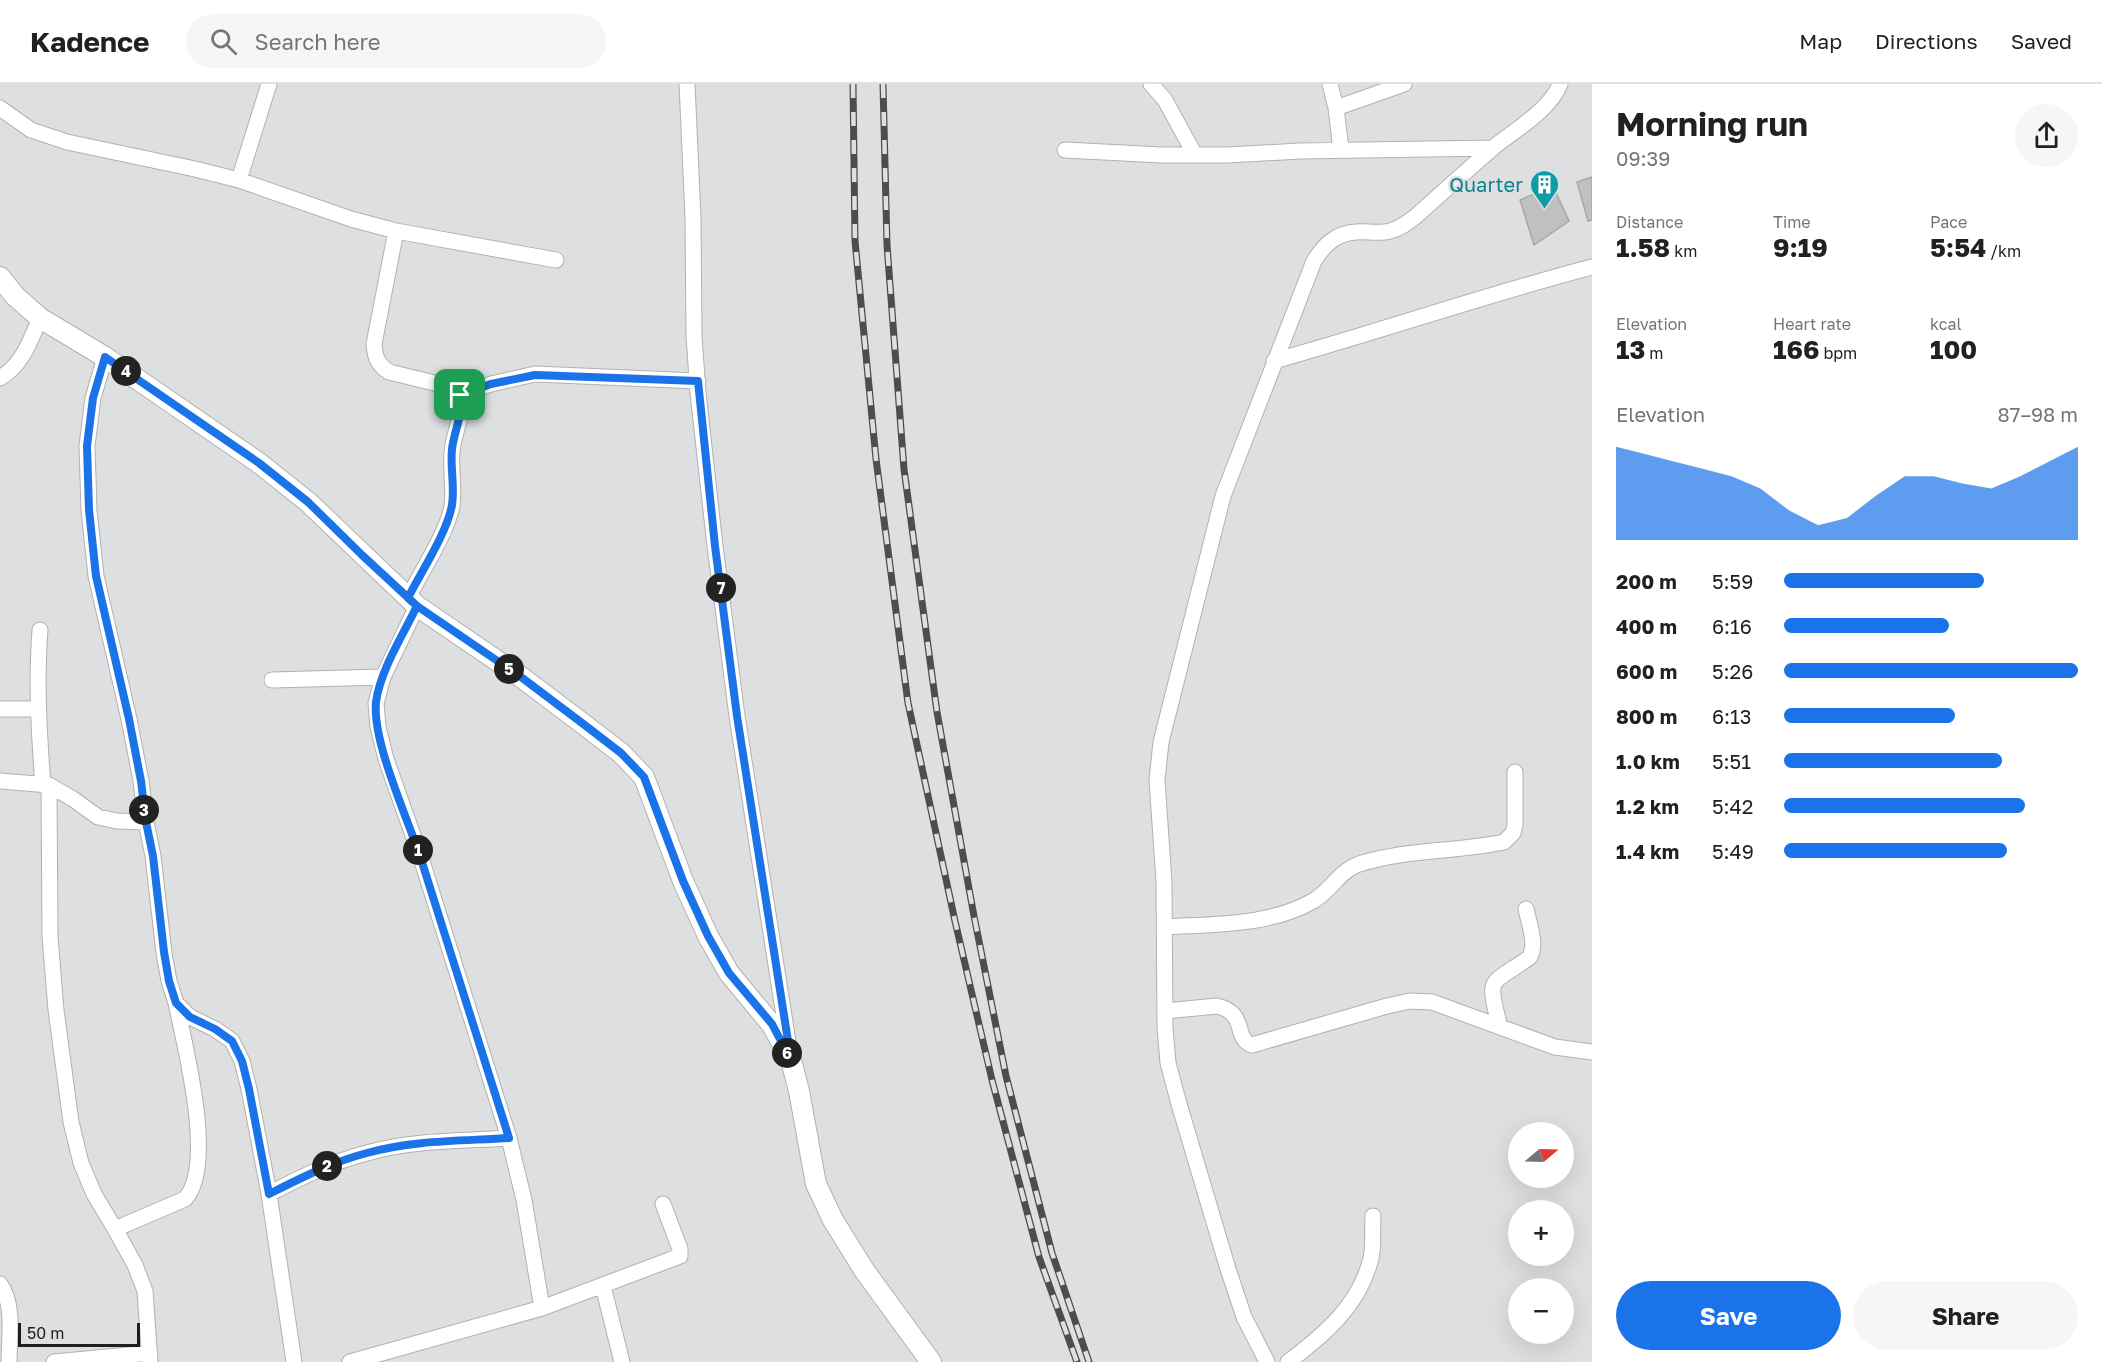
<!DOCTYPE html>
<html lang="en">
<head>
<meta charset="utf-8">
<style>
	body { margin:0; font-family:"Golos Text",sans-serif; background:#f6f6f6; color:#202124; height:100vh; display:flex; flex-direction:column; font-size:22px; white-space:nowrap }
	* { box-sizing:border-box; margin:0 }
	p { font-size:20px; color:#757577 }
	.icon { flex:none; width:33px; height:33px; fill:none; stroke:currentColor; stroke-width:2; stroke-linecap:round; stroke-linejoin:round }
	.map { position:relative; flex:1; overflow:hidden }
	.panel { display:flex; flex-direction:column; background:#fff; width:510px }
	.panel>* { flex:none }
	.needle { width:39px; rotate:71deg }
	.buttons { position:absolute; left:1508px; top:1038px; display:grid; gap:12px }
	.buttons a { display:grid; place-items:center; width:66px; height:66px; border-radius:50%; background:#fff; box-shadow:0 6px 24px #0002; font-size:30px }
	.scale { position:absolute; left:18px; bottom:15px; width:122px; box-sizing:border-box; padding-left:6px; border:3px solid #1e1e1f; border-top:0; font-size:16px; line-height:21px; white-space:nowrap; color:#1e1e1f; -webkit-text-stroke:4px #dedfe0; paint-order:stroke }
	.pin { position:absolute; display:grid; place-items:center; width:51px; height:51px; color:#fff; margin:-26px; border-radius:12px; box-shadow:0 3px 9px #0006 }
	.km { position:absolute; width:30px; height:30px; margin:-15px; border-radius:50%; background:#222; color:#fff; font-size:16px; line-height:30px; text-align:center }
	.round { display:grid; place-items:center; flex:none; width:63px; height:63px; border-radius:32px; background:#f6f6f6 }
	.head { display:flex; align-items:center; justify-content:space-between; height:102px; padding:0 24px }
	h1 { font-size:33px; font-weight:700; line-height:45px }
	.metrics { display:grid; grid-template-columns:repeat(3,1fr); gap:9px; height:102px; padding:6px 24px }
	.metrics div { display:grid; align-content:center }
	.metrics b { font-size:26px; font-weight:700 }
	.metrics small { font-size:16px; font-weight:400 }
	.metrics p { font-size:16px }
	.chart { height:168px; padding:12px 24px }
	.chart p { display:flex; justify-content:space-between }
	.chart svg { width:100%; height:108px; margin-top:6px; fill:#1a73e8; opacity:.7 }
	.action { display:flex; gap:12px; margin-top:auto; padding:12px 24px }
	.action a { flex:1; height:69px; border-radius:36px; background:#1a73e8; color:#fff; font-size:24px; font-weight:700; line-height:69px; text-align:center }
	.action a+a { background:#f6f6f6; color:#202124 }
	ul { padding:0 24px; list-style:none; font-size:20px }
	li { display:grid; grid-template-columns:96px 72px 1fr; align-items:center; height:45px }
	li i { height:15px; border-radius:8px; background:#1a73e8 }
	header { display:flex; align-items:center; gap:36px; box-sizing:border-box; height:84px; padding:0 30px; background:#fff; border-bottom:2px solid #e0e0e0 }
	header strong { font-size:28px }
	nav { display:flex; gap:33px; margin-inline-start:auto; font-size:21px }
	.search { width:420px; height:54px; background:#f6f6f6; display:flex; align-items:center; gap:15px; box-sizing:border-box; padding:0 21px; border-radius:33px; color:#757577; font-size:22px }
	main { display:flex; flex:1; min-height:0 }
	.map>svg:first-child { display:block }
	.building { fill:#c1c0c1; stroke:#a8a8a9; stroke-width:1.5 }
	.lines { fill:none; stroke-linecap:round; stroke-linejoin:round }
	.minor-casing { stroke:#b1b1b3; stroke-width:17 }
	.major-casing { stroke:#b1b1b3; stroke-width:22 }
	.minor { stroke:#fff; stroke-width:15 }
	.major { stroke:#fff; stroke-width:20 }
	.rail-casing { stroke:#4c4d4e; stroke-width:7 }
	.rail { stroke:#dedfe0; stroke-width:4.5; stroke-dasharray:14; stroke-linecap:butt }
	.route-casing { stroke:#fff; stroke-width:12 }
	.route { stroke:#1a73e8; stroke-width:8 }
	.labels { text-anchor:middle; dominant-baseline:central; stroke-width:4.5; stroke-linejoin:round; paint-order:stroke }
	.culture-label { font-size:20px; fill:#0d838f; stroke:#dedfe0; text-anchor:end }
</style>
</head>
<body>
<header>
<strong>Kadence</strong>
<div class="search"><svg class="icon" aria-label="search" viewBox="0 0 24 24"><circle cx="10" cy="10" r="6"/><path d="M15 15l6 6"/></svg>Search here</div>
<nav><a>Map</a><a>Directions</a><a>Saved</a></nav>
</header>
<main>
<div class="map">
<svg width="1592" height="1278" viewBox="0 0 1592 1278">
	<rect width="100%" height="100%" fill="#dedfe0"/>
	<!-- building -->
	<path class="building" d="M1592,93V136L1588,137L1577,98Z
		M1553,102L1569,137L1534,161L1520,116Z"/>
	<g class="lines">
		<defs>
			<path id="minor" d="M687,0L693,133L694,252L698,309L715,462L737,632L789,964
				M1151,0L1165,16L1195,71
				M1330,0L1336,24L1341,66
				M0,24L31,46L67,58L195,85L239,96L351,135L396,147L556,176
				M1336,24L1404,0
				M1065,66L1162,71H1228L1300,67L1493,64
				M239,96L269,0
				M396,147L374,260C375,273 377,280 389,288L455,304C468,320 456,343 453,361C449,381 455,402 452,422C447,449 421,488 408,514
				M105,273L93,314L87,362L89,426L96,492L129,635L141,697L146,738L153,772L164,869L169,897L176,919L190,933L215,945L232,957L242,977L249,1005L269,1110L294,1278
				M1274,277C1381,247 1485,211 1592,183
				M0,294C23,280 30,257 40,234
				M460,311L491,300L535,290L698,297
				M40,546C36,598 39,649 43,701
				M272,596L383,593
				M0,625H37
				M0,697L49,701L73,715L98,733L117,737L146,738
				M49,701L50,853L56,926L71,1038L81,1079L94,1110L115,1145
				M1165,843C1214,840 1269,842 1313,817C1331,807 1339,787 1359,780C1406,765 1456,768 1504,758L1513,749L1515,741V688
				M1165,927L1217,922C1248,929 1233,955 1252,961L1387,922L1410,917L1432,918L1555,963L1592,968
				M1500,943C1486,890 1490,902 1530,873C1537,859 1529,840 1526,825
				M269,1110C301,1093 332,1078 367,1069C412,1056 462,1057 509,1054
				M0,1200C15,1221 9,1253 9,1278
				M603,1202L622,1278
				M542,1224L680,1172V1165L663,1120
				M54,1278L150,1269
				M150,1278L145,1207L135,1181L115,1145L185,1115C216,1081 185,963 176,919
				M350,1278L542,1224L524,1116L509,1054L421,774L386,675L378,643L376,619L383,593L417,522
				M1267,1278L1244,1233L1228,1185L1179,1020L1168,979L1165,943L1164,798L1157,696L1161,658L1223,412L1314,177C1324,161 1336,149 1356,148C1367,147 1379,150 1390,147C1399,145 1407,139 1415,133C1441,110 1467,86 1494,63C1515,46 1551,25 1560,0
				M1288,1278C1324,1251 1360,1221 1371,1174C1374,1161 1372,1146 1373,1132"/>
			<path id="major" d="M0,193L15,212L40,234L105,273L259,379L308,418L417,522L521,593L582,639L621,669L644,693L683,797L708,852L729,889L772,941L791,976L799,1007L816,1100L833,1136L864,1186L931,1278"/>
		</defs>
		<!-- minor casing -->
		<use href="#minor" class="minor-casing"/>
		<!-- major casing -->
		<use href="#major" class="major-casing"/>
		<!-- minor -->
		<use href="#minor" class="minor"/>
		<!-- major -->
		<use href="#major" class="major"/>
		<defs>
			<path id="rail" d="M853,0L855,157L876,375L908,619L955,837L992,996L1039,1173L1077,1278
				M883,0L887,161L904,385L937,628L974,832L1006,992L1052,1169L1089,1278"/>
		</defs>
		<!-- rail casing -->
		<use href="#rail" class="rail-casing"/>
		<!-- rail -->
		<use href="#rail" class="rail"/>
	</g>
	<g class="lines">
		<defs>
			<path id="route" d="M460,311C464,329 454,347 452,365C450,384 455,403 452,421C447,449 421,488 408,514L417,522C403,551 380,587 376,618C372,658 408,735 421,775C451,868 480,961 509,1054C462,1057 412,1056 367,1069C332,1078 301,1094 269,1110L249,1005L242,977L232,957L215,945L190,933L176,919L169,897L164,868L153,772L146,738L141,697L129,635L96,492L89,426L87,362L93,314L105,273L259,379L308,418L362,471L417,522L521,593L582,639L621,669L644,693L683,797L708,852L729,889L772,940L791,976L737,632L715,462L698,297L535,291L491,300L460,311"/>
		</defs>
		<!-- route casing -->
		<use href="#route" class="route-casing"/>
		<!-- route -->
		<use href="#route" class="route"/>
	</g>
	<!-- icons -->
	<defs>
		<symbol id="building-pin" viewBox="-11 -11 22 30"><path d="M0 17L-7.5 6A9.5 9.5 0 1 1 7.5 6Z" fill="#0f9aa8" stroke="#dedfe0"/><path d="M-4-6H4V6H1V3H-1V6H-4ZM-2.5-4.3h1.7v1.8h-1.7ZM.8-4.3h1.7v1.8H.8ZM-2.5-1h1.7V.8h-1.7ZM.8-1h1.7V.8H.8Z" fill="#fff"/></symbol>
	</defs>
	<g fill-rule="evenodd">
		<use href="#building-pin" x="1528" y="84" width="33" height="45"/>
	</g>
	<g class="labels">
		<!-- culture labels -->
		<g class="culture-label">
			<text x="1523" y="100">Quarter</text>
		</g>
	</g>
</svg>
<div class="buttons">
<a><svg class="needle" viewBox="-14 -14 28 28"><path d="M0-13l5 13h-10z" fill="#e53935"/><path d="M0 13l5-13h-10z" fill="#757577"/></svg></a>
<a>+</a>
<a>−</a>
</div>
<div class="scale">50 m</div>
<div class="pin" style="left:460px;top:311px;background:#1e9e55"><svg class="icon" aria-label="arrive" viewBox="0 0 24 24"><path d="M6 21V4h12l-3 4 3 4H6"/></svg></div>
<b class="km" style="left:418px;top:766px">1</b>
<b class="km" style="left:327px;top:1082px">2</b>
<b class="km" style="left:144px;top:726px">3</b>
<b class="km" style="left:126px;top:287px">4</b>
<b class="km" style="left:509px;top:585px">5</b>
<b class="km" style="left:787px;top:969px">6</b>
<b class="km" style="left:721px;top:504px">7</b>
</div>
<section class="panel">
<div class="head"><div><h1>Morning run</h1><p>09:39</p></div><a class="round"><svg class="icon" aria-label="share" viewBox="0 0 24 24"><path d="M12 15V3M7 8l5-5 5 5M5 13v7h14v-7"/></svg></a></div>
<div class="metrics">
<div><p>Distance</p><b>1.58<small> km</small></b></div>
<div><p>Time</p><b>9:19</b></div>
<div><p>Pace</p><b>5:54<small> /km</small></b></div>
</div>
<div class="metrics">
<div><p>Elevation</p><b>13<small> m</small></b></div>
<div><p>Heart rate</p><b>166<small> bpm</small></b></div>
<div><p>kcal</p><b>100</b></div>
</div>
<div class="chart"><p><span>Elevation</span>87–98 m</p>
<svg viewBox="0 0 160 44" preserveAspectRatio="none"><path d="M0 44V6L10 9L20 12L30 15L40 18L50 23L60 32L70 38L80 35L90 26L100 18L110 18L120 21L130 23L140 18L150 12L160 6V44z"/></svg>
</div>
<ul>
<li><b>200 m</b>5:59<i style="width:68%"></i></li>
<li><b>400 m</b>6:16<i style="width:56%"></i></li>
<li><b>600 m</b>5:26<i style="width:100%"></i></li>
<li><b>800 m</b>6:13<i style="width:58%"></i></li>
<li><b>1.0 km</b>5:51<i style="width:74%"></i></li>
<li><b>1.2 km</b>5:42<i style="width:82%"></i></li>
<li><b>1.4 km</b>5:49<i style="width:76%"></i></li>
</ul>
<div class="action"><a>Save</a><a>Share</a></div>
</section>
</main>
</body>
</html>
